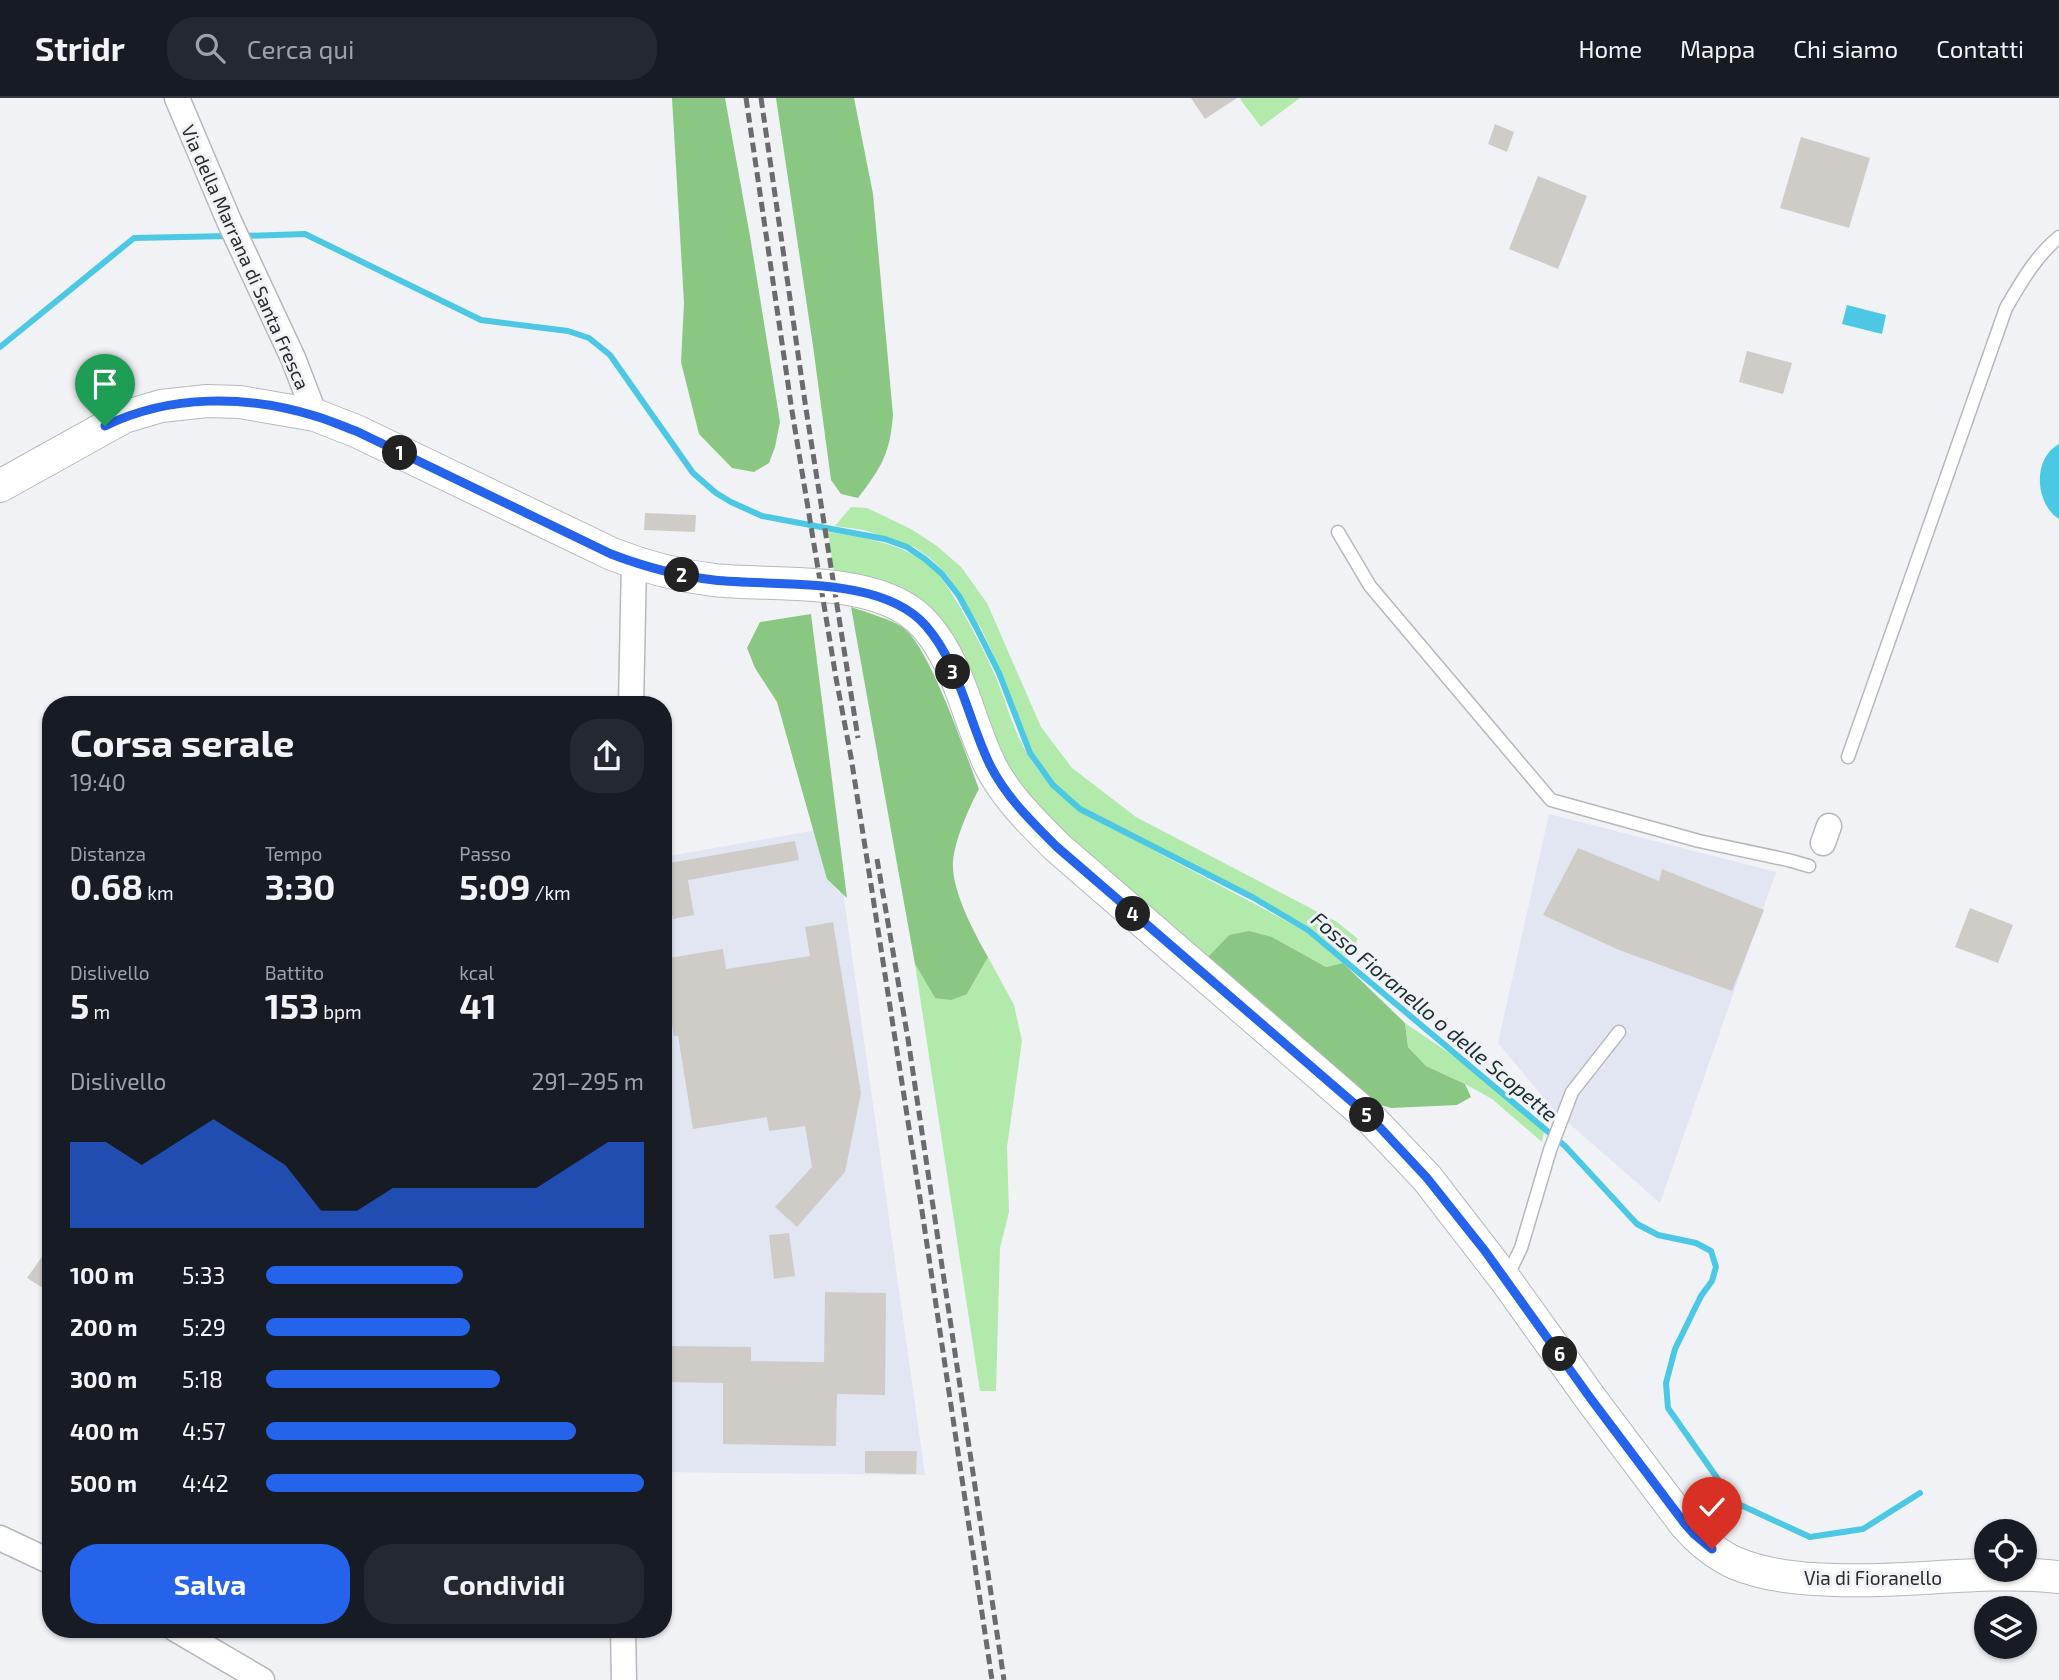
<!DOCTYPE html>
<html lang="it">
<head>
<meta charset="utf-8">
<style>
	body { margin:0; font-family:"Exo 2",sans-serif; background:#242831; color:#f1f3f6; height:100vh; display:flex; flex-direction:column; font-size:26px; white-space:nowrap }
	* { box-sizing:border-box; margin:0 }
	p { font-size:23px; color:#9ea1a6 }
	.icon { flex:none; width:38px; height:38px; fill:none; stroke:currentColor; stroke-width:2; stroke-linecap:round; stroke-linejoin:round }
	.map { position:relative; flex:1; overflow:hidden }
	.drawer { position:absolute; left:42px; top:598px; width:630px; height:942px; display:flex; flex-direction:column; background:#171b24; border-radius:28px; box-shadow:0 2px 5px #0004 }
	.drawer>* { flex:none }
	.fabs { position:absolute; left:1974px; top:1421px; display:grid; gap:14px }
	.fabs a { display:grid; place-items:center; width:63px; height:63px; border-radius:50%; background:#171b24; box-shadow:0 2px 5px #0004; font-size:35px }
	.pin { position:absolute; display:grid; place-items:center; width:60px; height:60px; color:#fff; margin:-72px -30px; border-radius:50% 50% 50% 0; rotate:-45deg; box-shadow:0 0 7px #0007 }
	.pin .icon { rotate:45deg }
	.km { position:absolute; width:35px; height:35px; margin:-18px; border-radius:50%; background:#222; color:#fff; font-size:19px; line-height:35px; text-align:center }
	.round { display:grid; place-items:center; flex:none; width:74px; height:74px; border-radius:28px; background:#242831 }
	.headline { display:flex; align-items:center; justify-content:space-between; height:119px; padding:0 28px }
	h1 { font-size:38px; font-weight:700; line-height:52px }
	.figures { display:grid; grid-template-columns:repeat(3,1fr); gap:10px; height:119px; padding:7px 28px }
	.figures div { display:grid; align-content:center }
	.figures b { font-size:35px; font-weight:700 }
	.figures small { font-size:19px; font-weight:400 }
	.figures p { font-size:19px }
	.chart { height:196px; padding:14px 28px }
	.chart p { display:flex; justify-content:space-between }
	.chart svg { width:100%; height:126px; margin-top:7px; fill:#2563eb; opacity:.7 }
	.primary-button { display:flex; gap:14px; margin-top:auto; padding:14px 28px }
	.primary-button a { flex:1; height:80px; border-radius:28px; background:#2563eb; color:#fff; font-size:28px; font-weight:700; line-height:80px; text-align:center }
	.primary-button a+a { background:#242831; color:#f1f3f6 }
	ul { padding:0 28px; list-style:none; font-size:23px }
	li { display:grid; grid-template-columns:112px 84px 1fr; align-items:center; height:52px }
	li i { height:18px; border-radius:9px; background:#2563eb }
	header { display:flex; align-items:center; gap:42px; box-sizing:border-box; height:98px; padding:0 35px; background:#171b24; border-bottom:2px solid #363941 }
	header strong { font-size:33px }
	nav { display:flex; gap:38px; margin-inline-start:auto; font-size:24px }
	.search { width:490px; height:63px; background:#242831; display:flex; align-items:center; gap:18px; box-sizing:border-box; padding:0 24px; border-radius:28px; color:#9ea1a6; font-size:26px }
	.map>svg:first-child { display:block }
	.built { fill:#e1e6f2 }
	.green { fill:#b2eaab }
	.forest { fill:#8ac782 }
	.water { fill:#4cc8e4 }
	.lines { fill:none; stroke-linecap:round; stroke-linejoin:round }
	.stream { stroke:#4cc8e4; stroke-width:6 }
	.building { fill:#cfccc8 }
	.service-casing { stroke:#b6b8bc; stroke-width:15 }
	.minor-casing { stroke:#b6b8bc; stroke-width:27 }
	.tertiary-casing { stroke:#b6b8bc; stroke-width:34 }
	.service { stroke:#fff; stroke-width:12 }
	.minor { stroke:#fff; stroke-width:24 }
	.tertiary { stroke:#fff; stroke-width:32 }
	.rail { stroke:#6a6b6d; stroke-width:5; stroke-dasharray:10 5; stroke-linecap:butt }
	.route-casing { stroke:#fff; stroke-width:14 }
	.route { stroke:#2563eb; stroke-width:9 }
	.labels { text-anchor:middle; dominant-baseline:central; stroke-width:6; stroke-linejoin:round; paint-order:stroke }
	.street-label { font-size:19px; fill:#2a2a2c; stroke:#f0f2f6 }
	.water-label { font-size:21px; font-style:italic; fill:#192f34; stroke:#f0f2f6 }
</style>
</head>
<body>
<header>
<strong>Stridr</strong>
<div class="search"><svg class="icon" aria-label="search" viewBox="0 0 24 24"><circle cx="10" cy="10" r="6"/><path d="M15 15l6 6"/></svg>Cerca qui</div>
<nav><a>Home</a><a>Mappa</a><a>Chi siamo</a><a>Contatti</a></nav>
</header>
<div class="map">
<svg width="2059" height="1582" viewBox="0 0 2059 1582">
	<rect width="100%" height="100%" fill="#f0f2f6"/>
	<!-- built -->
	<path class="built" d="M1549,716L1776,774L1660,1105L1555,1013L1498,945Z
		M834,729L925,1377L663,1374V759Z"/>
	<!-- green -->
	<path class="green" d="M1242,0H1300L1261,29L1240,1Z
		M851,409L867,410L911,431L937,448L961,469L987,505L1041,629L1072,670L1136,719L1337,824L1358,841L1347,860L1309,829L1259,800L1080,708L1055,686L1032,656L1001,574L982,532L947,477L930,460L914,449L864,432L835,428Z
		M828,434C862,439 901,445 929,467C941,477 950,493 958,506C972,530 986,556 997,582C1007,607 1014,634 1028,657C1041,679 1058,695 1078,712L1307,834L1343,865L1326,869L1272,839L1229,837L1203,864L1047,721L1004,668L950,545L835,481Z
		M988,859L1014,907L1022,943L1007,1049L1009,1114L1000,1150L996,1293H980L915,866L935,900L967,896Z
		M1405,925L1458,961L1544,1033L1542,1044L1492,1001L1465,986L1426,968L1408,949Z"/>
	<!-- forest -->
	<path class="forest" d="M672,0H725L750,138L780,324L775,349L769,365L754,374L732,370L699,336L681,264L684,205Z
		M776,0H854L873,96L893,317C890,356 881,370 858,400L841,396L831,382L813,248Z
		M851,509C865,514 891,521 902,529C929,546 966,657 979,691C969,709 955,742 953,763C951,792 974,834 988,859L967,896L951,902L935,900L915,866Z
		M811,516L847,800L827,781L777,604L755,570L747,550L760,524Z
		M1249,833L1272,839L1326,869L1343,865L1405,925L1408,949L1426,968L1465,986L1471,999L1457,1007L1391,1010L1373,1005L1203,864L1229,837Z"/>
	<!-- water -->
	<path class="water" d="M1847,207L1886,217L1882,236L1842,226Z
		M2059,346V421C2035,406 2032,360 2059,346Z"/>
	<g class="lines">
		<!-- stream -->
		<path class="stream" d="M243,138L305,136L481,222L568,233L589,240L610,257L693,375L716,395L731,404L762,418L885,441L907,449L925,461L942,476L959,498L976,529L999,575L1030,655L1053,687L1080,711L1254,800L1308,832L1565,1048L1637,1126L1658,1137L1696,1145L1711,1153L1716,1169L1712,1183L1701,1198L1675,1251L1666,1285L1668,1310L1734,1404L1810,1439L1863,1431L1920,1395
			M0,249L134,140L228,138"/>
	</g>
	<!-- building -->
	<path class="building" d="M1191,0H1237L1205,21Z
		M1495,26L1514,34L1507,54L1488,46Z
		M1801,39L1870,60L1849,130L1780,110Z
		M1538,78L1587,98L1558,171L1509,151Z
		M1747,253L1792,265L1783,296L1739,284Z
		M645,415L696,417L695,434L644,432Z
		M795,743L799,762L688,782L694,817L673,821L663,766Z
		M1578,750L1659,783L1662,771L1764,812L1732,893L1619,852L1543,817Z
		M1970,810L2013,827L1998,865L1955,849Z
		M833,824L861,995L845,1074L797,1129L775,1109L812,1069L805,1028L769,1033L767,1019L693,1031L678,938H674L663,873V861L723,851L726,871L810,858L805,829Z
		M789,1135L795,1178L774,1181L769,1137Z
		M51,1146V1195L27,1180Z
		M825,1194L886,1195L885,1297L837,1296L836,1348L723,1346V1285L663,1284V1248L751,1249V1263L824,1264Z
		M865,1353H917L916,1376L865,1375Z"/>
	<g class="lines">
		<defs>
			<path id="service" d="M1338,434L1370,488L1551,702L1699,743L1788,762L1809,768
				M1848,659L2006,210C2021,184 2036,158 2059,139
				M1506,1181L1521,1150L1550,1052L1572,994L1619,934"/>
			<path id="minor" d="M177,0L229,123L293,260L315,317
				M631,607L634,465
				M1823,745L1829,728
				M0,1440L51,1464
				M175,1531L262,1582
				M623,1531L624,1582"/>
			<path id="tertiary" d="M0,388L124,319L161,308L207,303L240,304L315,317L356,333L612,456C645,469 679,478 714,482C777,489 882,476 926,528C960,567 968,622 990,667C1006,699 1032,724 1057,749L1372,1022L1427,1080L1505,1181L1591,1301L1685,1426C1699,1442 1715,1456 1735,1465C1766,1478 1801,1481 1835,1482C1909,1485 1985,1471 2059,1479"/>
		</defs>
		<!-- service casing -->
		<use href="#service" class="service-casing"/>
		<!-- minor casing -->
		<use href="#minor" class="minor-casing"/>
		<!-- tertiary casing -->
		<use href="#tertiary" class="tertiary-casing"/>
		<!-- service -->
		<use href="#service" class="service"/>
		<!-- minor -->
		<use href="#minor" class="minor"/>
		<!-- tertiary -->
		<use href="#tertiary" class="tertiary"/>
		<!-- rail -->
		<path class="rail" d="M746,0L792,313L836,580L851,659L922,1113L992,1582
			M761,0L806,311L858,640
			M877,761L908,941L1004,1582"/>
	</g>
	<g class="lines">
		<defs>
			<path id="route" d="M105,328C170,296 247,297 315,318C329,322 342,328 356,333L611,456C645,469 679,478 714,482C777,489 882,477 926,528C960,567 968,622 990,667C1006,699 1032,724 1057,749L1372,1021L1427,1080L1485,1153L1591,1301L1685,1426L1694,1436L1712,1451"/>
		</defs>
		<!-- route casing -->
		<use href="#route" class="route-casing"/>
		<!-- route -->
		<use href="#route" class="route"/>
	</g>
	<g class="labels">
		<!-- street labels -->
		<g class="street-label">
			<text transform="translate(246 159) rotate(66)">Via della Marrana di Santa Fresca</text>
			<text x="1873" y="1479">Via di Fioranello</text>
		</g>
		<!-- water labels -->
		<g class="water-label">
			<text transform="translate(1435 918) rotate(40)">Fosso Fioranello o delle Scopette</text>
		</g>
	</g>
</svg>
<div class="fabs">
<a><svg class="icon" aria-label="locate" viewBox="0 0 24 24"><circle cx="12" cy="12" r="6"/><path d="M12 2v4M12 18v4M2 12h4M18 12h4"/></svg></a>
<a><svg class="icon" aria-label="layers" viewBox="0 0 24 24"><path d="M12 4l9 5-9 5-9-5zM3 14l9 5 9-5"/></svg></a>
</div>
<div class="pin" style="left:105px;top:328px;background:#1e9e55"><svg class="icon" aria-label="arrive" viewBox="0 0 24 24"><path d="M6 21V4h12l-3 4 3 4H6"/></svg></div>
<div class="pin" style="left:1712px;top:1451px;background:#d93025"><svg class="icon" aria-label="check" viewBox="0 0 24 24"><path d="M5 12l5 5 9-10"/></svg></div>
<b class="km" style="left:400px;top:355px">1</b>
<b class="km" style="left:682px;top:477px">2</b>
<b class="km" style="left:953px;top:574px">3</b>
<b class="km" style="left:1133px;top:816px">4</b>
<b class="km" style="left:1367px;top:1017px">5</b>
<b class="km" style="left:1560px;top:1256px">6</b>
<section class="drawer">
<div class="headline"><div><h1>Corsa serale</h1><p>19:40</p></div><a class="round"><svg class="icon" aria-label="share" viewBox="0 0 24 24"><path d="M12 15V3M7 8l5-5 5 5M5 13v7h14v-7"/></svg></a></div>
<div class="figures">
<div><p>Distanza</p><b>0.68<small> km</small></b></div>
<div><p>Tempo</p><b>3:30</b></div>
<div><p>Passo</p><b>5:09<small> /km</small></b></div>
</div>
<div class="figures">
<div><p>Dislivello</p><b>5<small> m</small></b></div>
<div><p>Battito</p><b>153<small> bpm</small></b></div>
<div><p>kcal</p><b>41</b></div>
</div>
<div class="chart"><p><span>Dislivello</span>291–295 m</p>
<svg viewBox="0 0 160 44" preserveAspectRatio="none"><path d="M0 44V14L10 14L20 22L30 14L40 6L50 14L60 22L70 38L80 38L90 30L100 30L110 30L120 30L130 30L140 22L150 14L160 14V44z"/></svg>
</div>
<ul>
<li><b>100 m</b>5:33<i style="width:52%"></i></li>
<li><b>200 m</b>5:29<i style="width:54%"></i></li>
<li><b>300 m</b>5:18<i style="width:62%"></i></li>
<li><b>400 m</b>4:57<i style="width:82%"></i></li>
<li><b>500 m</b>4:42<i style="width:100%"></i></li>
</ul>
<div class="primary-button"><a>Salva</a><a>Condividi</a></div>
</section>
</div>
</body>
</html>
